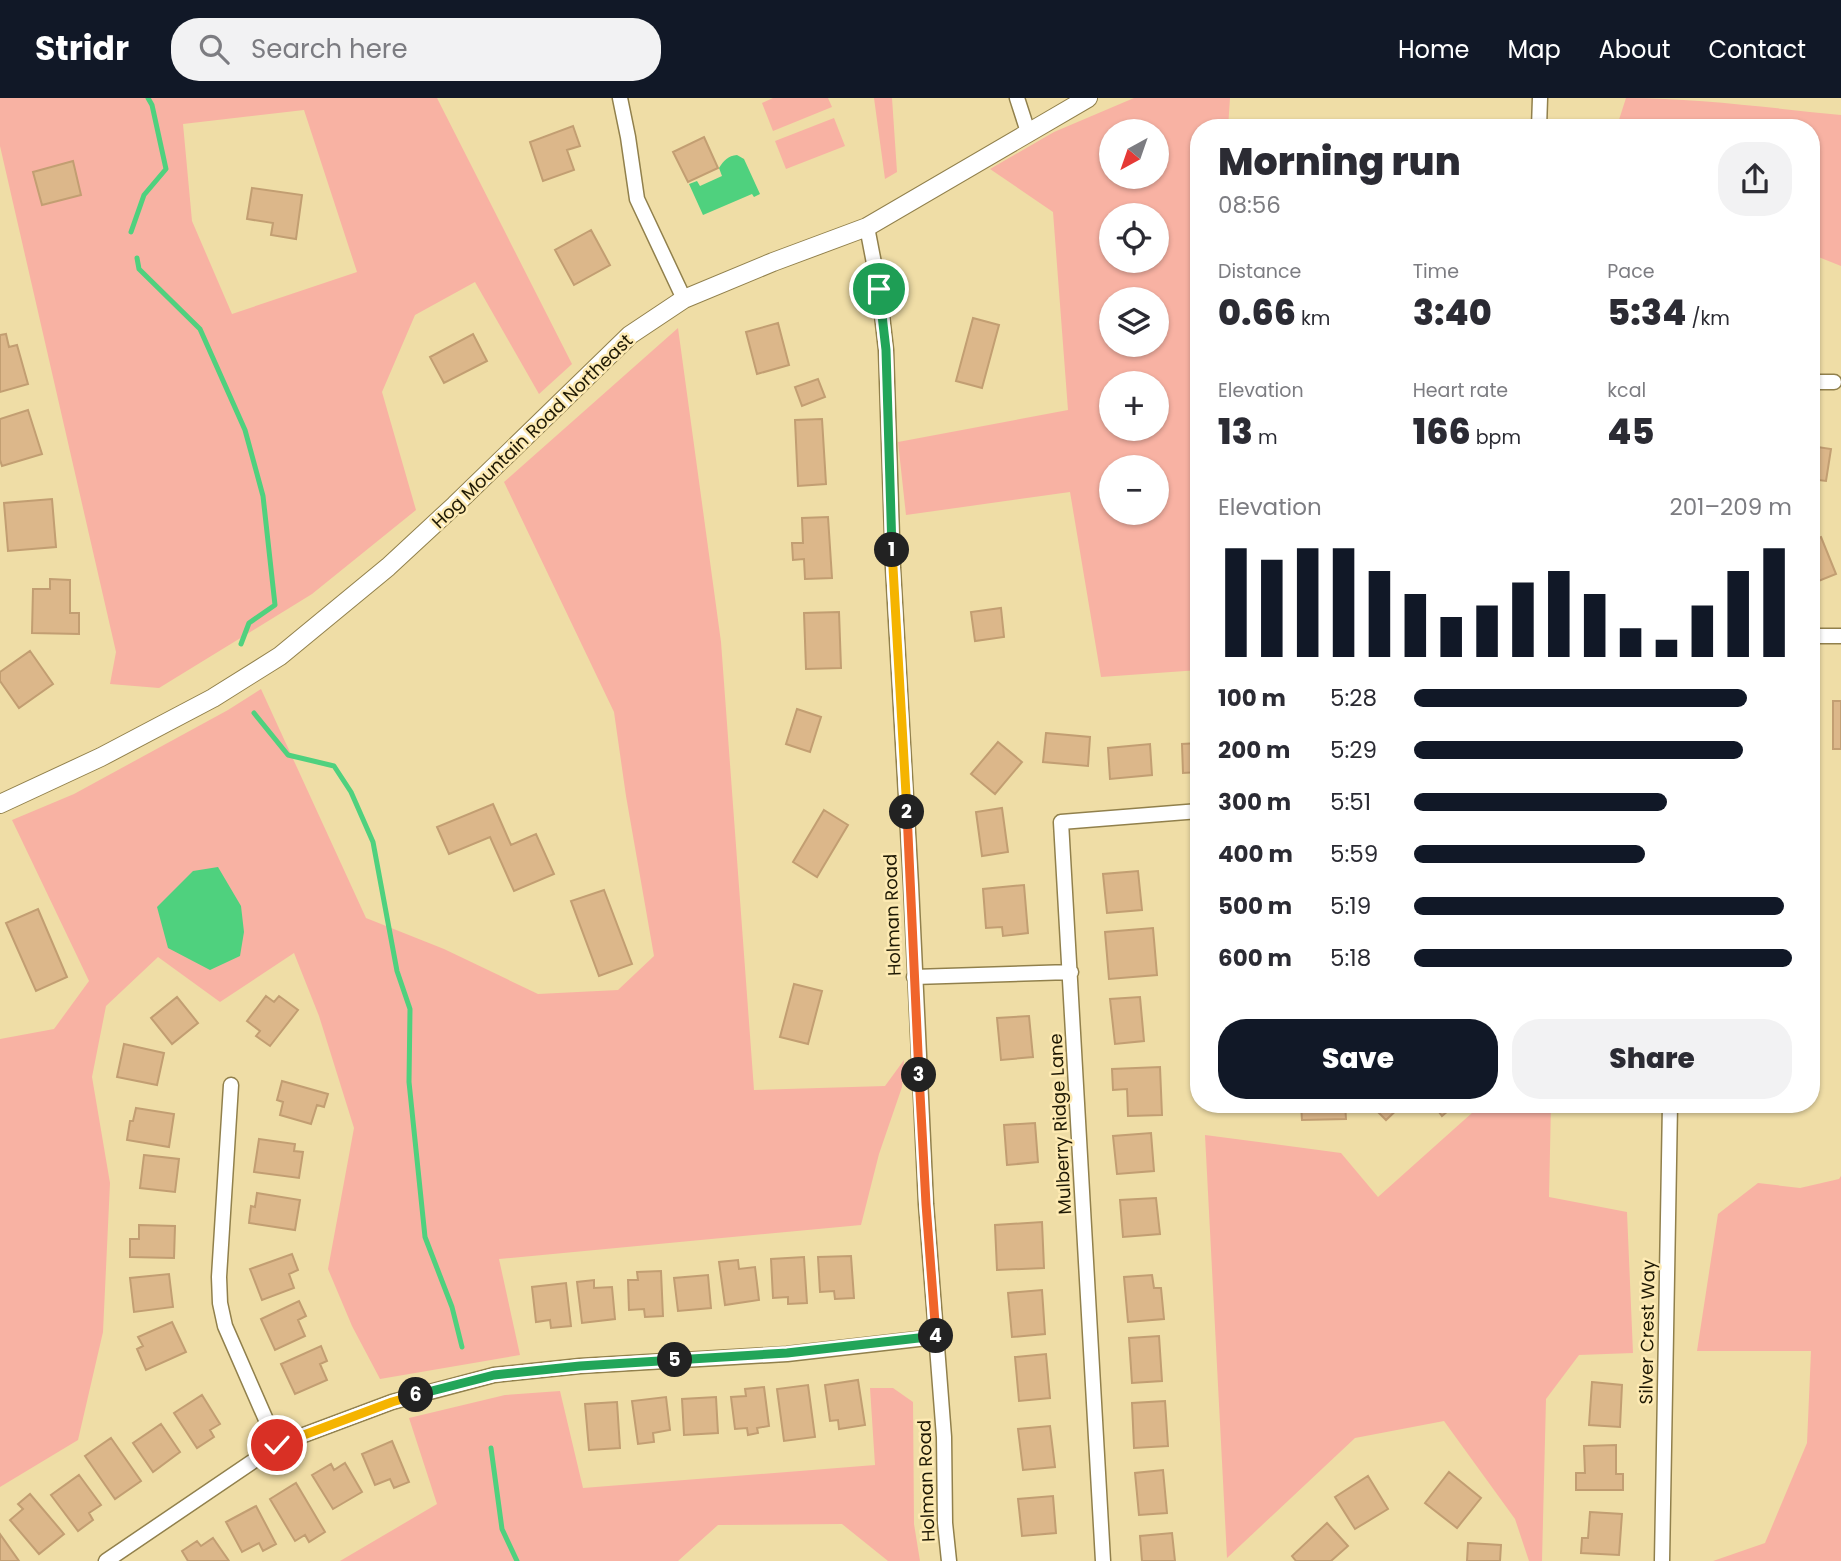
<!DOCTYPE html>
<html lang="en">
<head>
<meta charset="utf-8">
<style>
	body { margin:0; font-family:Poppins,sans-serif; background:#f2f2f3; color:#2b2b33; height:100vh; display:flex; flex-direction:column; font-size:26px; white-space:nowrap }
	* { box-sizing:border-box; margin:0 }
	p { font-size:23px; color:#7c7c81 }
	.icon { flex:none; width:38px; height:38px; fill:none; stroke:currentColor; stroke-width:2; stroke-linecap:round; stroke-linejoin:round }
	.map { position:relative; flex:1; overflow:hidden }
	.panel { position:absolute; left:1190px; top:21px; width:630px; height:994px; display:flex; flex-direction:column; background:#fff; border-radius:28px; box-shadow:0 2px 5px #0004 }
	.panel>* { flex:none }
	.needle { width:46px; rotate:220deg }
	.buttons { position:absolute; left:1099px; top:21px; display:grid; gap:14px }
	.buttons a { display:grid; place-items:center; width:70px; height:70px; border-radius:50%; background:#fff; box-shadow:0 2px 5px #0004; font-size:35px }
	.pin { position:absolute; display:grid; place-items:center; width:60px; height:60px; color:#fff; margin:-30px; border:4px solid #fff; border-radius:50%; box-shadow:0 2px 7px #0007 }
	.km { position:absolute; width:35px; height:35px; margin:-18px; border-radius:50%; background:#222; color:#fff; font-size:19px; line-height:35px; text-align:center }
	.round { display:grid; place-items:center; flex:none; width:74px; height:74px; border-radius:28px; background:#f2f2f3 }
	.headline { display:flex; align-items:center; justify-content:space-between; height:119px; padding:0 28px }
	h1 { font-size:38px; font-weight:800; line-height:52px }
	.stats { display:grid; grid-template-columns:repeat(3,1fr); gap:10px; height:119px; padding:7px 28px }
	.stats div { display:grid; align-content:center }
	.stats b { font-size:35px; font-weight:800 }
	.stats small { font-size:19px; font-weight:400 }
	.stats p { font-size:19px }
	.chart { height:196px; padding:14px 28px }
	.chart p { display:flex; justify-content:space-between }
	.chart svg { width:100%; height:126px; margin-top:7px; stroke:#111827; stroke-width:6 }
	.button { display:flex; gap:14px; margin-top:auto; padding:14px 28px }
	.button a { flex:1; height:80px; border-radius:28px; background:#111827; color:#fff; font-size:28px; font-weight:800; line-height:80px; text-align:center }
	.button a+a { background:#f2f2f3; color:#2b2b33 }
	ul { padding:0 28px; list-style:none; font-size:23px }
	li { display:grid; grid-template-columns:112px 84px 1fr; align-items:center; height:52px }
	li i { height:18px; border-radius:9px; background:#111827 }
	header { display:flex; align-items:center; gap:42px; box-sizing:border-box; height:98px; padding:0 35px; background:#111827; color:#fff }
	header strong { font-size:33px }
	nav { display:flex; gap:38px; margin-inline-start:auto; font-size:24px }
	.search { width:490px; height:63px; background:#f2f2f3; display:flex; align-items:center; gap:18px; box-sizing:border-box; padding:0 24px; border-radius:28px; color:#7c7c81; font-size:26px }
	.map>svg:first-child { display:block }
	.green { fill:#f8b2a3; fill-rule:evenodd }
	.water { fill:#4fd17e }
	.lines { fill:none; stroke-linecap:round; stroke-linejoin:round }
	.stream { stroke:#4fd17e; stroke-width:5 }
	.building { fill:#dcb78a; stroke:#c29e72; stroke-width:2 }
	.minor-casing { stroke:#91804c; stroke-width:17 }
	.tertiary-casing { stroke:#91804c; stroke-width:20 }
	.minor { stroke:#fff; stroke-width:14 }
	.tertiary { stroke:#fff; stroke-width:18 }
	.split-1-casing { stroke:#fff; stroke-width:14 }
	.split-2-casing { stroke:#fff; stroke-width:14 }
	.split-3-casing { stroke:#fff; stroke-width:14 }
	.split-4-casing { stroke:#fff; stroke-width:14 }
	.split-5-casing { stroke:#fff; stroke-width:14 }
	.split-6-casing { stroke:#fff; stroke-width:14 }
	.split-7-casing { stroke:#fff; stroke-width:14 }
	.split-1 { stroke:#22a559; stroke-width:9 }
	.split-2 { stroke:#f5b400; stroke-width:9 }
	.split-3 { stroke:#f0652b; stroke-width:9 }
	.split-4 { stroke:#f0652b; stroke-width:9 }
	.split-5 { stroke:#22a559; stroke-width:9 }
	.split-6 { stroke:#22a559; stroke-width:9 }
	.split-7 { stroke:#f5b400; stroke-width:9 }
	.labels { text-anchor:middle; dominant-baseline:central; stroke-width:5; stroke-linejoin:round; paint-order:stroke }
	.street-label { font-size:18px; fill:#1f1904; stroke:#fdeab3 }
</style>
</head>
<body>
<header>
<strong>Stridr</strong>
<div class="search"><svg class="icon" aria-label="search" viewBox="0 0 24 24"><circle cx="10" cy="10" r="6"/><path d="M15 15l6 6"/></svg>Search here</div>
<nav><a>Home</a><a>Map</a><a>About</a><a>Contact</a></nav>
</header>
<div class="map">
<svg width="1841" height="1463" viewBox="0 0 1841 1463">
	<rect width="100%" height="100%" fill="#efdda6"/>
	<!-- green -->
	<path class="green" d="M0,0H437L572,266L539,296L475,184L415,217L382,294L416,412L312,496L159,590L110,586L116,554L0,48ZM304,12L357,174L232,216L192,123L183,26Z
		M773,0H828L832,9L773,33L762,5Z
		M874,0H892L897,74L885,81Z
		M1134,0H1230L1228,30H1199V572L1101,579L1070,394L906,417L898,344L1068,312L1053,114L990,71L1054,34ZM1111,33H1157V79H1111ZM1111,117H1157V163H1111ZM1111,201H1157V247H1111ZM1111,285H1157V331H1111ZM1111,369H1157V415H1111Z
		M1626,0C1697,0 1770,10 1841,17V168L1811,156V30H1626L1617,28Z
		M834,20L845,48L786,71L775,43Z
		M678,230L721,544L754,992L885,988L904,962L902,989L879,1056L861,1127L499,1161L520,1257L380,1281L352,1228L328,1171L354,1030L319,918L294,855L220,904L158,859L106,908L92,979L110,1085L103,1234L78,1342L0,1389V941L54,931L89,883L12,722L74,696L228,612L261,591L366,820L444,851L538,896L618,892L654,858L626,698L614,614L504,384Z
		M1482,1006H1551L1549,1099L1627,1114L1633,1255L1579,1257L1546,1301L1542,1463H1529L1515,1421L1444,1323L1355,1340L1227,1460L1205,1037L1341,1055L1378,1099Z
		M1841,1078V1463H1713L1765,1445L1807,1345L1811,1253H1697L1718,1116L1758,1085L1800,1090L1839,1081Z
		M870,1290H893L913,1304L914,1426L920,1463H888L842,1426L718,1427L678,1463H340L437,1406L409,1320L505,1297L560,1293L583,1390L875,1367Z"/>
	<!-- water -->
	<path class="water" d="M737,57L744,61L760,96L754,99L752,96L703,117L689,86L697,83L700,88L722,78L719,70C724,62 728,58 737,57Z
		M218,769L241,808L244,834L240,858L210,872L168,850L157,809L193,773Z"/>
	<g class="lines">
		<!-- stream -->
		<path class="stream" d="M131,134L144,97L166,71L152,7L148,0
			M137,160L139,171L200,231L245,332L263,398L275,507L249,525L241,546
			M254,615L288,657L334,668L351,694L373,744L397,873L410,911L409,984L425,1139L452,1209L462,1249
			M491,1350L502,1431L517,1463"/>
	</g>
	<!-- building -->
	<path class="building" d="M573,28L580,48L567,52L574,72L543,83L530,44Z
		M704,39L718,70L688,84L673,54Z
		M73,63L81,97L42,107L33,74Z
		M252,90L302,97L296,141L271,137L273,125L247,121Z
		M591,132L610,167L574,187L555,152Z
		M973,220L999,227L982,290L956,283Z
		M778,225L789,267L757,276L746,234Z
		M6,236L9,249L17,247L28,286L0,294V237Z
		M473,236L487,263L444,285L430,259Z
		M818,281L825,299L802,308L795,289Z
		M28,312L42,356L2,368L0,362V321Z
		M822,321L826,386L798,388L795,322Z
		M1811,348L1831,351L1826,383L1811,381Z
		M52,401L56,449L8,453L4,405Z
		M828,419L832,480L805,481L804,461L793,462L792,445H803L802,420Z
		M1821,439L1836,476L1811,486V443Z
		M50,481L70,482V515H79V536L32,535L33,491H50Z
		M1001,510L1004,539L975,543L971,514Z
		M839,514L841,570L806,571L804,515Z
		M30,553L53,586L19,610L0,583V574Z
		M1833,603H1841V651H1833Z
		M797,611L821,619L810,654L786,646Z
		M1046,635L1090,639L1088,668L1043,664Z
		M998,644L1022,664L995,696L971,676Z
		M1199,645V674L1183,675L1182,646Z
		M1150,646L1152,677L1110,681L1108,650Z
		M493,706L511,747L536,736L554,776L514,793L490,739L449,756L437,729Z
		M1002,710L1008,754L982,758L976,714Z
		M824,712L848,727L817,779L793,764Z
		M1138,773L1142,812L1107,815L1103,776Z
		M1024,787L1028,835L1003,838L1002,829L986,830L983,791Z
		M604,792L632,866L599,878L571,803Z
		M38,811L67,879L36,893L6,825Z
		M1153,830L1157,877L1109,881L1105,834Z
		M794,886L822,893L808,946L780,939Z
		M266,898L274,904L279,898L298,912L270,948L256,938L260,933L247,923Z
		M177,899L198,925L172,946L151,920Z
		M1140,899L1144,943L1115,946L1110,901Z
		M1029,918L1033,959L1001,962L997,920Z
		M124,946L164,955L157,987L117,979Z
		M1160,969L1162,1017L1128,1018L1127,991L1113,992L1112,971Z
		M282,983L328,996L324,1009L317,1007L311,1026L280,1017L283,1004L277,1002Z
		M1301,1006H1345L1346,1021L1302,1022Z
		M1370,1006H1403L1386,1022Z
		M1433,1006H1456L1442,1018Z
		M136,1010L174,1016L169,1049L127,1042L130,1023H133Z
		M1035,1025L1038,1064L1007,1067L1004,1027Z
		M1151,1035L1154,1073L1117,1076L1113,1038Z
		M259,1041L295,1046L294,1053L303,1054L299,1080L254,1074Z
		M144,1057L179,1061L175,1094L140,1090Z
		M257,1095L300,1102L295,1132L249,1125L251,1108L255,1109Z
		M1156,1100L1160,1136L1123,1139L1120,1102Z
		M1042,1124L1044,1170L997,1172L995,1127Z
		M139,1127L175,1128L174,1160L130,1159V1141H139Z
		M292,1156L298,1172L289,1176L294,1190L262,1202L250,1171Z
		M851,1158L854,1200L835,1201L834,1193L820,1194L818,1159Z
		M804,1159L807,1205L788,1206V1199L773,1200L771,1161Z
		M738,1162L739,1171L755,1169L759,1202L725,1207L719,1164Z
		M661,1173L663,1218L645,1219L644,1211L629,1212L628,1182H638L637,1174Z
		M169,1176L173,1209L134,1214L130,1180Z
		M708,1177L711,1210L678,1213L674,1180Z
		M1152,1177L1154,1190H1161L1164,1221L1128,1224L1124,1179Z
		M594,1182V1190L612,1189L615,1221L582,1225L577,1184Z
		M566,1185L571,1228L551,1230L550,1222L536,1224L532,1189Z
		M1042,1192L1045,1236L1012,1239L1008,1195Z
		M299,1203L306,1218L298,1222L305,1238L275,1252L261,1221Z
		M172,1224L186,1254L146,1272L137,1251L143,1248L138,1239Z
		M1159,1238L1162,1283L1132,1285L1129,1240Z
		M321,1248L327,1263L320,1266L327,1282L295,1296L281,1266Z
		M1046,1256L1050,1300L1019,1303L1015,1259Z
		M858,1282L865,1327L839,1331L838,1322L830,1323L825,1287Z
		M1592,1284L1622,1287L1620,1329L1589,1327Z
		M808,1287L815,1339L784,1343L777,1291Z
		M764,1289L769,1328L757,1330L758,1335L748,1337L747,1330L735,1331L731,1299L746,1298L745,1291Z
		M202,1297L220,1326L210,1332L214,1339L197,1350L174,1315Z
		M666,1299L670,1332L653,1335L654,1344L638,1346L632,1303Z
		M716,1299L718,1335L684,1337L682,1301Z
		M1165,1303L1168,1348L1134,1350L1132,1305Z
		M617,1304L620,1350L589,1352L585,1306Z
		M161,1326L180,1354L153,1374L133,1345Z
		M1050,1328L1055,1369L1023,1372L1018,1331Z
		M111,1340L141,1383L115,1401L85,1358Z
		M392,1343L409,1384L394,1390L390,1381L375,1387L362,1356Z
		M1616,1347V1376H1623V1392H1576V1375H1585L1584,1348Z
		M345,1365L362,1394L333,1411L312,1377L331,1366L334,1372Z
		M1163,1372L1167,1415L1139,1417L1135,1375Z
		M1449,1374L1481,1400L1457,1430L1425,1405Z
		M79,1377L101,1407L89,1415L93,1422L78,1433L51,1397Z
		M1368,1378L1388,1411L1355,1431L1335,1399Z
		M296,1385L325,1434L309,1444L305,1437L295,1443L270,1401Z
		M30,1396L64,1436L39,1456L10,1422L23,1411L18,1406Z
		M1053,1398L1056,1435L1022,1438L1018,1401Z
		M256,1408L276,1446L263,1453L259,1445L242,1454L226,1424Z
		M1590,1414L1622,1416L1619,1457L1581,1455L1582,1440H1588Z
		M1327,1425L1348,1448L1331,1463H1296L1292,1458Z
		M1172,1435L1175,1463H1142L1140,1438Z
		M0,1436L19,1463H0Z
		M213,1440L229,1463H188L182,1453L197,1443L201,1448Z
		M1468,1445L1501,1447L1500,1463H1467Z"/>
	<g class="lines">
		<defs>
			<path id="minor" d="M620,0L628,39L637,101L684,201
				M1017,0L1028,34
				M1539,30L1540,0
				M867,129L879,191L886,252L893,470L911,787L926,1106L944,1339L945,1425L949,1463
				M1811,284H1834
				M1811,538H1841
				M914,879L1071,874
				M231,987L219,1179L220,1205L225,1228L277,1347
				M106,1463L277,1347L392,1304L494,1277L580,1268L787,1256L936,1239
				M1103,1463L1061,724L1199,713
				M1662,1463L1670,1006"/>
			<path id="tertiary" d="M0,706L101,659L213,600L280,558L388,469L455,407L630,237L684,201L773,164L867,129L1088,0"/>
		</defs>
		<!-- minor casing -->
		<use href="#minor" class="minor-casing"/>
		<!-- tertiary casing -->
		<use href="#tertiary" class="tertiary-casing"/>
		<!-- minor -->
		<use href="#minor" class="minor"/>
		<!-- tertiary -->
		<use href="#tertiary" class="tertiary"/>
	</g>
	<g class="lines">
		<defs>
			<path id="split-1" d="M879,191L886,252L892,452"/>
			<path id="split-2" d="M892,452L907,714"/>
			<path id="split-3" d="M907,714L919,977"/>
			<path id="split-4" d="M919,977L926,1106L936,1238"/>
			<path id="split-5" d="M675,1262L787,1255L936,1238"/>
			<path id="split-6" d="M416,1297L494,1277L580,1268L675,1262"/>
			<path id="split-7" d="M277,1347L392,1304L416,1297"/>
		</defs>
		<!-- split-1 casing -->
		<use href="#split-1" class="split-1-casing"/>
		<!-- split-2 casing -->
		<use href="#split-2" class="split-2-casing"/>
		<!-- split-3 casing -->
		<use href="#split-3" class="split-3-casing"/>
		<!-- split-4 casing -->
		<use href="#split-4" class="split-4-casing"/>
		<!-- split-5 casing -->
		<use href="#split-5" class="split-5-casing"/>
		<!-- split-6 casing -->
		<use href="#split-6" class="split-6-casing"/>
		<!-- split-7 casing -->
		<use href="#split-7" class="split-7-casing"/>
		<!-- split-1 -->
		<use href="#split-1" class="split-1"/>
		<!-- split-2 -->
		<use href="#split-2" class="split-2"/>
		<!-- split-3 -->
		<use href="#split-3" class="split-3"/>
		<!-- split-4 -->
		<use href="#split-4" class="split-4"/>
		<!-- split-5 -->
		<use href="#split-5" class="split-5"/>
		<!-- split-6 -->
		<use href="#split-6" class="split-6"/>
		<!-- split-7 -->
		<use href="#split-7" class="split-7"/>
	</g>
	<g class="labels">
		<!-- street labels -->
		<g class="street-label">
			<text transform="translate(532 333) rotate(-44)">Hog Mountain Road Northeast</text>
			<text transform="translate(892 817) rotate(-92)">Holman Road</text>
			<text transform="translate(1060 1026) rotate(-93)">Mulberry Ridge Lane</text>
			<text transform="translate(1647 1234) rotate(-89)">Silver Crest Way</text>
			<text transform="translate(926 1383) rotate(-92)">Holman Road</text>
		</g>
	</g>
</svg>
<div class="buttons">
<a><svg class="needle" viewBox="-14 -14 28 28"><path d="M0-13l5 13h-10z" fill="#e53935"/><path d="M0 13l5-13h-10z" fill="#7c7c81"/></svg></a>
<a><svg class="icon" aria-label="locate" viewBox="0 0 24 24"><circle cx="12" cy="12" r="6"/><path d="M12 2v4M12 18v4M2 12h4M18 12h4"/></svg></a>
<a><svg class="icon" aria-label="layers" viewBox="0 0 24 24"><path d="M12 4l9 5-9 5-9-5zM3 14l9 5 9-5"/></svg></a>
<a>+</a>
<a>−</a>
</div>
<div class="pin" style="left:879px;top:191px;background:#1e9e55"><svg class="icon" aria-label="arrive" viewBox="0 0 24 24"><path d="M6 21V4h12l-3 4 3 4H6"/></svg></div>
<div class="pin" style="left:277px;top:1347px;background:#d93025"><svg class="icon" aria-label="check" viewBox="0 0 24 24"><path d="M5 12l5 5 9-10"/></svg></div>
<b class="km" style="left:892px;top:452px">1</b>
<b class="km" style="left:907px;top:714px">2</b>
<b class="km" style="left:919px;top:977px">3</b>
<b class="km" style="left:936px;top:1238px">4</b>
<b class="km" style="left:675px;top:1262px">5</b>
<b class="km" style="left:416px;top:1297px">6</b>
<section class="panel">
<div class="headline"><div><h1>Morning run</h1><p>08:56</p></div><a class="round"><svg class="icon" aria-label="share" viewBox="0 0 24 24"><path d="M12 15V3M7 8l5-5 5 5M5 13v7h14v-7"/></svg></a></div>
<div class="stats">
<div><p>Distance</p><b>0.66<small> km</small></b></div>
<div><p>Time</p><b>3:40</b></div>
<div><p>Pace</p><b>5:34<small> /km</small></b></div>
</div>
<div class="stats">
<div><p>Elevation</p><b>13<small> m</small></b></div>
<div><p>Heart rate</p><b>166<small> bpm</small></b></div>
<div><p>kcal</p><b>45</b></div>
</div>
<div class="chart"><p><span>Elevation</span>201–209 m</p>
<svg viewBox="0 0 160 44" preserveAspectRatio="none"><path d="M5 44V6M15 44V10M25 44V6M35 44V6M45 44V14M55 44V22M65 44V30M75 44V26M85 44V18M95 44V14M105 44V22M115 44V34M125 44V38M135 44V26M145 44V14M155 44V6"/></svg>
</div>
<ul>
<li><b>100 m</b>5:28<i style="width:88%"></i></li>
<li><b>200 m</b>5:29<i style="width:87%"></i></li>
<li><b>300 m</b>5:51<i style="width:67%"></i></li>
<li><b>400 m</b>5:59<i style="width:61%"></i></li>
<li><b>500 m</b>5:19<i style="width:98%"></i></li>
<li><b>600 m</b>5:18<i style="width:100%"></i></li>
</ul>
<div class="button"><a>Save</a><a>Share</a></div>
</section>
</div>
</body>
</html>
